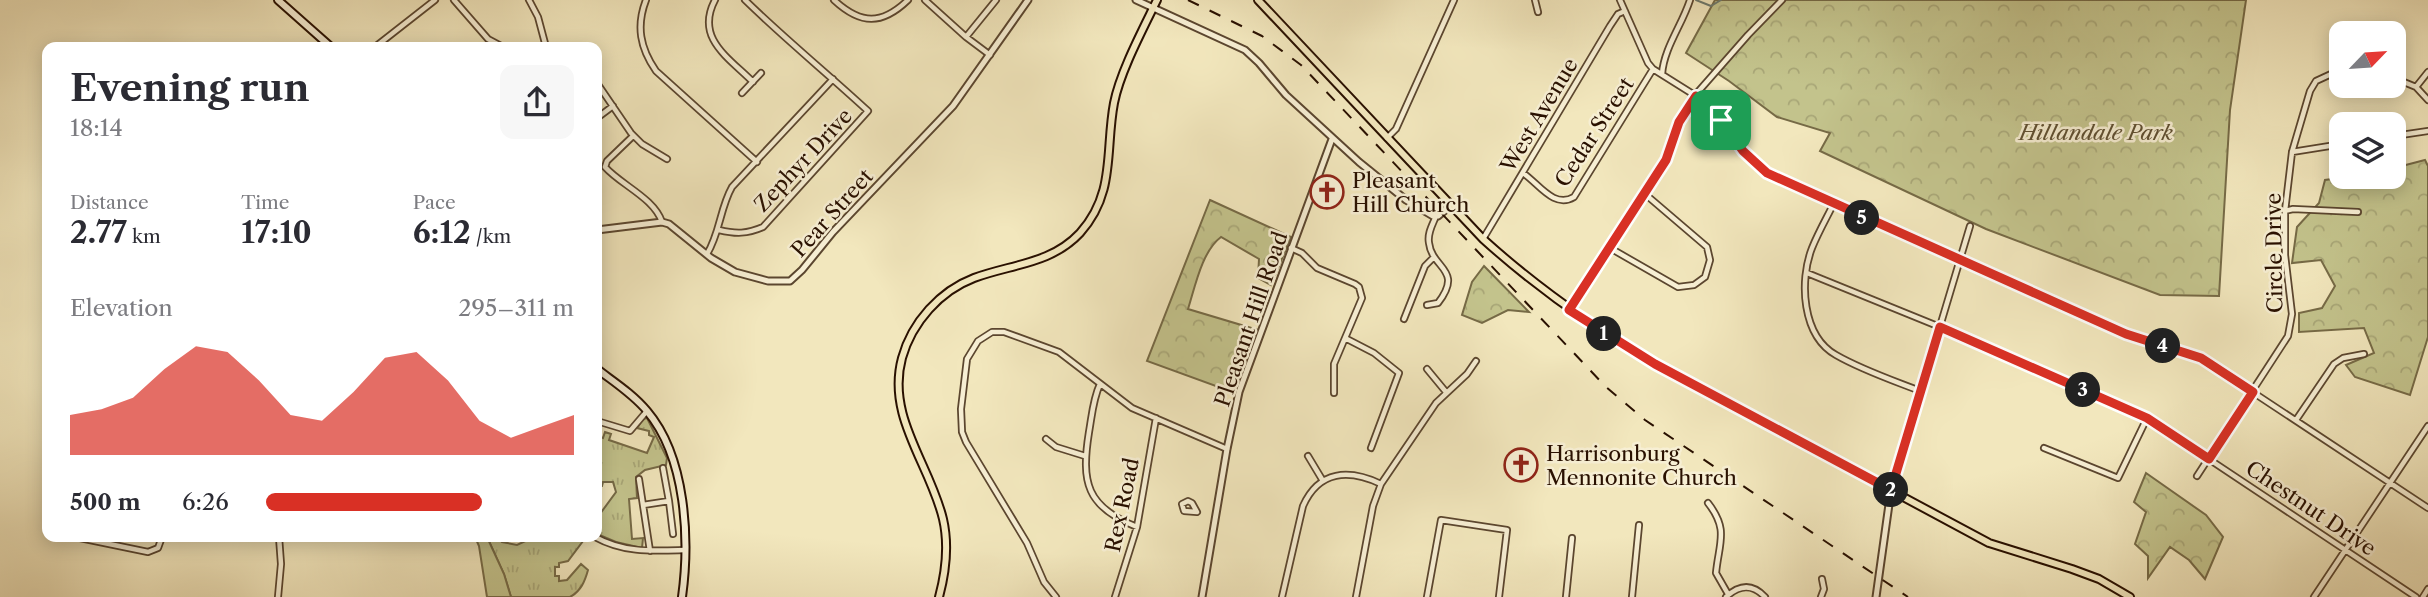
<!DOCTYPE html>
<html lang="en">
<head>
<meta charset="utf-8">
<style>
	body { margin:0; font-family:"Libre Caslon Text",serif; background:#f7f7f7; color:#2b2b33; height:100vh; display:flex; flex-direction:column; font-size:26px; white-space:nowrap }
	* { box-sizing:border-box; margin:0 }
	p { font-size:23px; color:#7c7c81 }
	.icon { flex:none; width:38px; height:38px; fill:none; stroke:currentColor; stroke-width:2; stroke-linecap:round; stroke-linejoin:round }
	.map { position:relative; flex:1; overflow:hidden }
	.details { position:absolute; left:42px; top:42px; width:560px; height:500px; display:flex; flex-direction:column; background:#fff; border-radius:14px; box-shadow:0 4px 18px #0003 }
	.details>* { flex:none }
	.needle { width:46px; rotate:65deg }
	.fabs { position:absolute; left:2329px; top:21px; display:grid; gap:14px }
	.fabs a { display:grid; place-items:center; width:77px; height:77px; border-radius:14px; background:#fff; box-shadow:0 4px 18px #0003; font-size:35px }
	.pin { position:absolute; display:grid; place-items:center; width:60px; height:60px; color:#fff; margin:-30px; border-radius:14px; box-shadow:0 4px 10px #0006 }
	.km { position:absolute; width:35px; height:35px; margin:-18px; border-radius:50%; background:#222; color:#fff; font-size:19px; line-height:35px; text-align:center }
	.round { display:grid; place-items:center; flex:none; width:74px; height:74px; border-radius:14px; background:#f7f7f7 }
	.overview { display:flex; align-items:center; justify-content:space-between; height:119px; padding:0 28px }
	h1 { font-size:38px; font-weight:700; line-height:52px }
	.figures { display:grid; grid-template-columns:repeat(3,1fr); gap:10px; height:119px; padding:7px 28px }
	.figures div { display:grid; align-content:center }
	.figures b { font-size:30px; font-weight:700 }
	.figures small { font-size:19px; font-weight:400 }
	.figures p { font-size:19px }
	.chart { height:196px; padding:14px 28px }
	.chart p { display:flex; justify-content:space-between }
	.chart svg { width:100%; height:126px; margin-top:7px; fill:#d93025; opacity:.7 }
	ul { padding:0 28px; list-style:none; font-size:23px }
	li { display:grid; grid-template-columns:112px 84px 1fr; align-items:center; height:52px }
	li i { height:18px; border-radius:9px; background:#d93025 }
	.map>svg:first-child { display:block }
	.grass { fill:url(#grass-tufts); stroke:#766a46; stroke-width:2 }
	.forest { fill:url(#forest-crowns); stroke:#766a46; stroke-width:2 }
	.garden { fill:#c3c38c; stroke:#766a46; stroke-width:2 }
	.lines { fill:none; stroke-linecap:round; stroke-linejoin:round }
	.stream { stroke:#6d796d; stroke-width:2 }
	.minor-casing { stroke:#5b462f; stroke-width:8 }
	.tertiary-casing { stroke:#5b462f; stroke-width:9 }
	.secondary-casing { stroke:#291000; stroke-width:10 }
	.primary-casing { stroke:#291000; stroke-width:10 }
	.minor { stroke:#f7efd4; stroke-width:4.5 }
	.tertiary { stroke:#f7efd4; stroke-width:5 }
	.secondary { stroke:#f7efd4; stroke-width:6 }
	.primary { stroke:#f2e7bd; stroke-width:6 }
	.rail { stroke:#291000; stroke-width:2; stroke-dasharray:12 12; stroke-linecap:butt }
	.route-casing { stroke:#fff; stroke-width:14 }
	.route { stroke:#d93025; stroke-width:9 }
	.labels { text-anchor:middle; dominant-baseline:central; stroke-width:5; stroke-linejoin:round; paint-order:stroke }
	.street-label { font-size:21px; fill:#291000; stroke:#f7efd4 }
	.park-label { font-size:21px; font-style:italic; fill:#5f4f31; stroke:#f7efd4 }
	.poi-label { font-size:21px; fill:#291000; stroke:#f7efd4; text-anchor:start }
</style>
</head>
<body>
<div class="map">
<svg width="2428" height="597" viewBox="0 0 2428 597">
	<defs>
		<pattern id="grass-tufts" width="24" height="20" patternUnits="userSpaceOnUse" patternTransform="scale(1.75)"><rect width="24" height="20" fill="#c3c38c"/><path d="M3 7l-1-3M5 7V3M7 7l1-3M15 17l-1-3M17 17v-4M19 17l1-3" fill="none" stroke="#a8a677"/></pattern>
		<pattern id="forest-crowns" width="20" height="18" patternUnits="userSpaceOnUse" patternTransform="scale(1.75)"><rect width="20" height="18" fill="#c3c38c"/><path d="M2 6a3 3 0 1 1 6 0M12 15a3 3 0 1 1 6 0" fill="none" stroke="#a8a677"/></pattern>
	</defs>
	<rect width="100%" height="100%" fill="#f2e7bd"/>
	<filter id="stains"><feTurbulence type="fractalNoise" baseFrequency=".00286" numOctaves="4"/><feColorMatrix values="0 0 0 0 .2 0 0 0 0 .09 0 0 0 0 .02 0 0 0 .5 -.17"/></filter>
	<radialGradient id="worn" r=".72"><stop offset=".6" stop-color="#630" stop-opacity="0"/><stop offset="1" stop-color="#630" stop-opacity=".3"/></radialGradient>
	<!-- grass -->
	<path class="grass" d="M647,418L667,458L666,465L645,470L636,477L637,498L629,499L632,539L643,538L642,548L616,542L597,534V518L616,492L613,482H603L602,486H598L597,497V436L603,438L605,432L611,434L609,440L647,453L654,437L649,435V431L637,428L643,419Z
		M487,537H497L502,542L517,545L534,537H586L568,561L559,563V567H555V576H559V581L567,580L581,564L588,570C585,581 581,591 570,597H511L504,574Z"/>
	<!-- forest -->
	<path class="forest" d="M1715,0H2246L2230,110L2219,296L2160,295L1986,229L1820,151L1830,133L1777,117L1729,81L1686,53Z
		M2425,160L2428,166V337L2410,395L2355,377L2346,365L2374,353L2364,328L2299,332V313L2322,308L2335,286L2321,260L2292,263L2297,227L2319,203L2325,180L2347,177H2394V168Z
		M1210,200L1291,237L1271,285L1258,278L1259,259L1221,237C1202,251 1195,287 1188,309L1258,330L1235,393L1147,361Z
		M1484,266L1529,312L1508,310L1482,323L1462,315L1472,282Z
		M2146,473L2206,515L2223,537L2205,579L2189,560L2170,547L2148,578V556L2135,544L2146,512L2134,502Z"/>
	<!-- garden -->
	<path class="garden" d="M475,537H487L504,574L511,597H487L479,546Z"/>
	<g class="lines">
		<!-- stream -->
		<path class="stream" d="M1696,0L1711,6L1721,0"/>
		<defs>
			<path id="minor" d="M454,0L488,39L503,47
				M529,0L538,17L546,47
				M646,0C636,26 640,48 656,71L757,162
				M715,0C695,38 728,57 753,82
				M834,0C861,25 882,25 908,0
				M925,0L966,37L990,55
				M1535,0L1538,12
				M1620,0L1648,63L1653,69L1696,96L1721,120L1743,151L1767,173L2126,333L2201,358L2428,508
				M966,37L996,0
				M375,47L435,0
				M1662,74C1664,48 1682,25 1690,0
				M2394,78L2416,87L2428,100
				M597,83L631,133L642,144L667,159
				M2416,87L2428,72
				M742,93L761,73
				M597,118L613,106
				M633,136L607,161L605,167C621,185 654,198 662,222
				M2394,136L2428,131
				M1387,138L1396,129L1454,0
				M2292,152L2342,144
				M1523,173C1539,184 1554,209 1574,197L1653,69
				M1833,205C1826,219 1818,233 1812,248C1799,281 1802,336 1836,355C1862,370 1892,380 1920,391
				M2285,211L2293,209L2358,212
				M719,230C736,234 747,234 763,227L868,111C828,74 785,39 745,0
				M1483,239L1610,26L1618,14L1625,11
				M1291,248L1302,253L1317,268L1355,284L1359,287L1362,298L1334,364V393
				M1610,248L1678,287L1694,285L1705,277L1710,260L1707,247L1645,194
				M707,254C720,233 720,208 732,187L833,79
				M1807,273L1940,327L2147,418L2416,597
				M1427,305L1438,303C1464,269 1432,269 1429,243C1427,233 1433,224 1436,216
				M1570,309L1666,160L1679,122L1690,101L1748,35L1782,0
				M1404,319L1425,266L1434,257
				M1345,338L1374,353L1399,373L1371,448
				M1427,369L1446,392
				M1100,384C1093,399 1092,415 1089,432C1081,482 1086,507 1137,527
				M2296,420L2334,364L2343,358L2364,354
				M597,421L630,431L647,411
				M1046,439L1056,447L1085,456
				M2044,448L2118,478L2147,418
				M1308,456L1323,481
				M2197,476L2288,336L2292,314L2285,255V211L2292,152L2310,91L2316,81L2342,69
				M639,479L650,551
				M1891,490L1970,226
				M669,501L673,534
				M1188,501L1192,503L1197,512L1184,511L1182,504Z
				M1708,503C1729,530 1719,542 1716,573L1728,594
				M643,505L669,501L663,468
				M75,537L148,552L158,548L162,537
				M595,537C624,553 652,551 684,550
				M278,597L281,564L279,537
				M1056,597L1044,582L1027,543L966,442L962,432L961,409L967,359L978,341L992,332H1004L1059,352L1132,408L1227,449
				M1115,597L1137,527L1156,418
				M1282,597L1303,506C1319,470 1349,469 1381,484
				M1356,597L1373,506L1381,484L1436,403L1467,374L1476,361
				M1427,597L1441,520L1507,530L1499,597
				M1566,597L1572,538
				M1632,597L1639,525
				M1726,597C1739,585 1752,583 1765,597
				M1821,597L1824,589L1822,579
				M2314,597L2428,426
				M2423,597L2428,589"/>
			<path id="tertiary" d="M1136,0L1245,50L1259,63L1286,95L1359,162L1406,200L1433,216H1438L1450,206
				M597,230L662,222L669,224L711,258L735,272L768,281H790L802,270L833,232L953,106L1028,0
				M1202,597L1227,449L1239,392L1332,139
				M1876,597L1891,490"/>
			<path id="secondary" d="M278,0L331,47
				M597,369C614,382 633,394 647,411C686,457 690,539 682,597"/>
			<path id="primary" d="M1258,0L1483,239C1536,287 1593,327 1655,364L1989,543L2072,569L2099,579L2130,597
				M939,597C946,571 949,545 943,519C930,464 886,417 902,358C912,322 940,291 974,278C1012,264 1051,264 1080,233C1116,193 1105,150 1114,103C1120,72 1143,29 1157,0"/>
		</defs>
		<!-- minor casing -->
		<use href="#minor" class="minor-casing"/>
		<!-- tertiary casing -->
		<use href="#tertiary" class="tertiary-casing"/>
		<!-- secondary casing -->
		<use href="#secondary" class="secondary-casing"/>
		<!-- primary casing -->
		<use href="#primary" class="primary-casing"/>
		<!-- minor -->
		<use href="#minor" class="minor"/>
		<!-- tertiary -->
		<use href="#tertiary" class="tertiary"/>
		<!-- secondary -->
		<use href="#secondary" class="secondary"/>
		<!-- primary -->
		<use href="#primary" class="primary"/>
		<!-- rail -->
		<path class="rail" d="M1188,0L1262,36L1301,65L1606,387L1645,420L1908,597"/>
	</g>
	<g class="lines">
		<defs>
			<path id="route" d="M1696,96L1721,120L1743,151L1767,173L2126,334L2201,358L2253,392L2209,459L2147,418L1940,327L1891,490L1655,364L1569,310L1666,160L1679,122Z"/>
		</defs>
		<!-- route casing -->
		<use href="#route" class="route-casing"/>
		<!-- route -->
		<use href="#route" class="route"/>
	</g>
	<!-- icons -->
	<defs>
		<symbol id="church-ring" viewBox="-11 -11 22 22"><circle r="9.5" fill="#f7efd4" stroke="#8f2418" stroke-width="1.5"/><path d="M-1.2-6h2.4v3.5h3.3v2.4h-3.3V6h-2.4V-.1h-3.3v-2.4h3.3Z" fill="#8f2418"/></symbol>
	</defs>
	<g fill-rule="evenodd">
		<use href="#church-ring" x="1308" y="173" width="38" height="38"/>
		<use href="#church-ring" x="1502" y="446" width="38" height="38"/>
	</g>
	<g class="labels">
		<!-- street labels -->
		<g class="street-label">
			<text transform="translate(1539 115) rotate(-59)">West Avenue</text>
			<text transform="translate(1594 132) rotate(-57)">Cedar Street</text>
			<text transform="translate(803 160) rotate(-47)">Zephyr Drive</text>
			<text transform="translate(832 213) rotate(-48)">Pear Street</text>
			<text transform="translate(2274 253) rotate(-91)">Circle Drive</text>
			<text transform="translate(1251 319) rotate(-71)">Pleasant Hill Road</text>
			<text transform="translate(1122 505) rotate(-78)">Rex Road</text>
			<text transform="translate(2311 508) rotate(34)">Chestnut Drive</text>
		</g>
		<!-- park labels -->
		<g class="park-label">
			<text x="2096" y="132">Hillandale Park</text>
		</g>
		<!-- poi labels -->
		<g class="poi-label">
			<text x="1352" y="180">Pleasant<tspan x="1352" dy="24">Hill Church</tspan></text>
			<text x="1546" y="453">Harrisonburg<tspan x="1546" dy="24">Mennonite Church</tspan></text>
		</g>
	</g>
	<rect width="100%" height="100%" filter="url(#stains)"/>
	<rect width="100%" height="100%" fill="url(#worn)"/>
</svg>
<div class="fabs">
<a><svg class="needle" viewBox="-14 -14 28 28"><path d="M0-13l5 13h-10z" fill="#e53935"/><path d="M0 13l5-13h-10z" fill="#7c7c81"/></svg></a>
<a><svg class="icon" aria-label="layers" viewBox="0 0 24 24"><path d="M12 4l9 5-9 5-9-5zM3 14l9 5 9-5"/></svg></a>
</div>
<div class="pin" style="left:1721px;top:120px;background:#1e9e55"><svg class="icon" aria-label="arrive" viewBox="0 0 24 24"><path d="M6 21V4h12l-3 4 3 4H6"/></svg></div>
<b class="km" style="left:1604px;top:334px">1</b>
<b class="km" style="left:1891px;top:490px">2</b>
<b class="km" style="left:2083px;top:390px">3</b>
<b class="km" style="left:2163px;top:346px">4</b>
<b class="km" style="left:1862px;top:218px">5</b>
<section class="details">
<div class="overview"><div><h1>Evening run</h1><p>18:14</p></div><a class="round"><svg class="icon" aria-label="share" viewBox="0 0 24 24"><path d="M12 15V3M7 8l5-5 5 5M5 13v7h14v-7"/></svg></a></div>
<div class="figures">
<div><p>Distance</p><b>2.77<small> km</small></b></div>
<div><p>Time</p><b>17:10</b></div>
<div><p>Pace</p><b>6:12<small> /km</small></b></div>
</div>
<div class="chart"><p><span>Elevation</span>295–311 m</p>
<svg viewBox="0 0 160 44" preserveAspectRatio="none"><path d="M0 44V30L10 28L20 24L30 14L40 6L50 8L60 18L70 30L80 32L90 22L100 10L110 8L120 18L130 32L140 38L150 34L160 30V44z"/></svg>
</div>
<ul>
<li><b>500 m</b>6:26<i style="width:70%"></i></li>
</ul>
</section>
</div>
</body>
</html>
